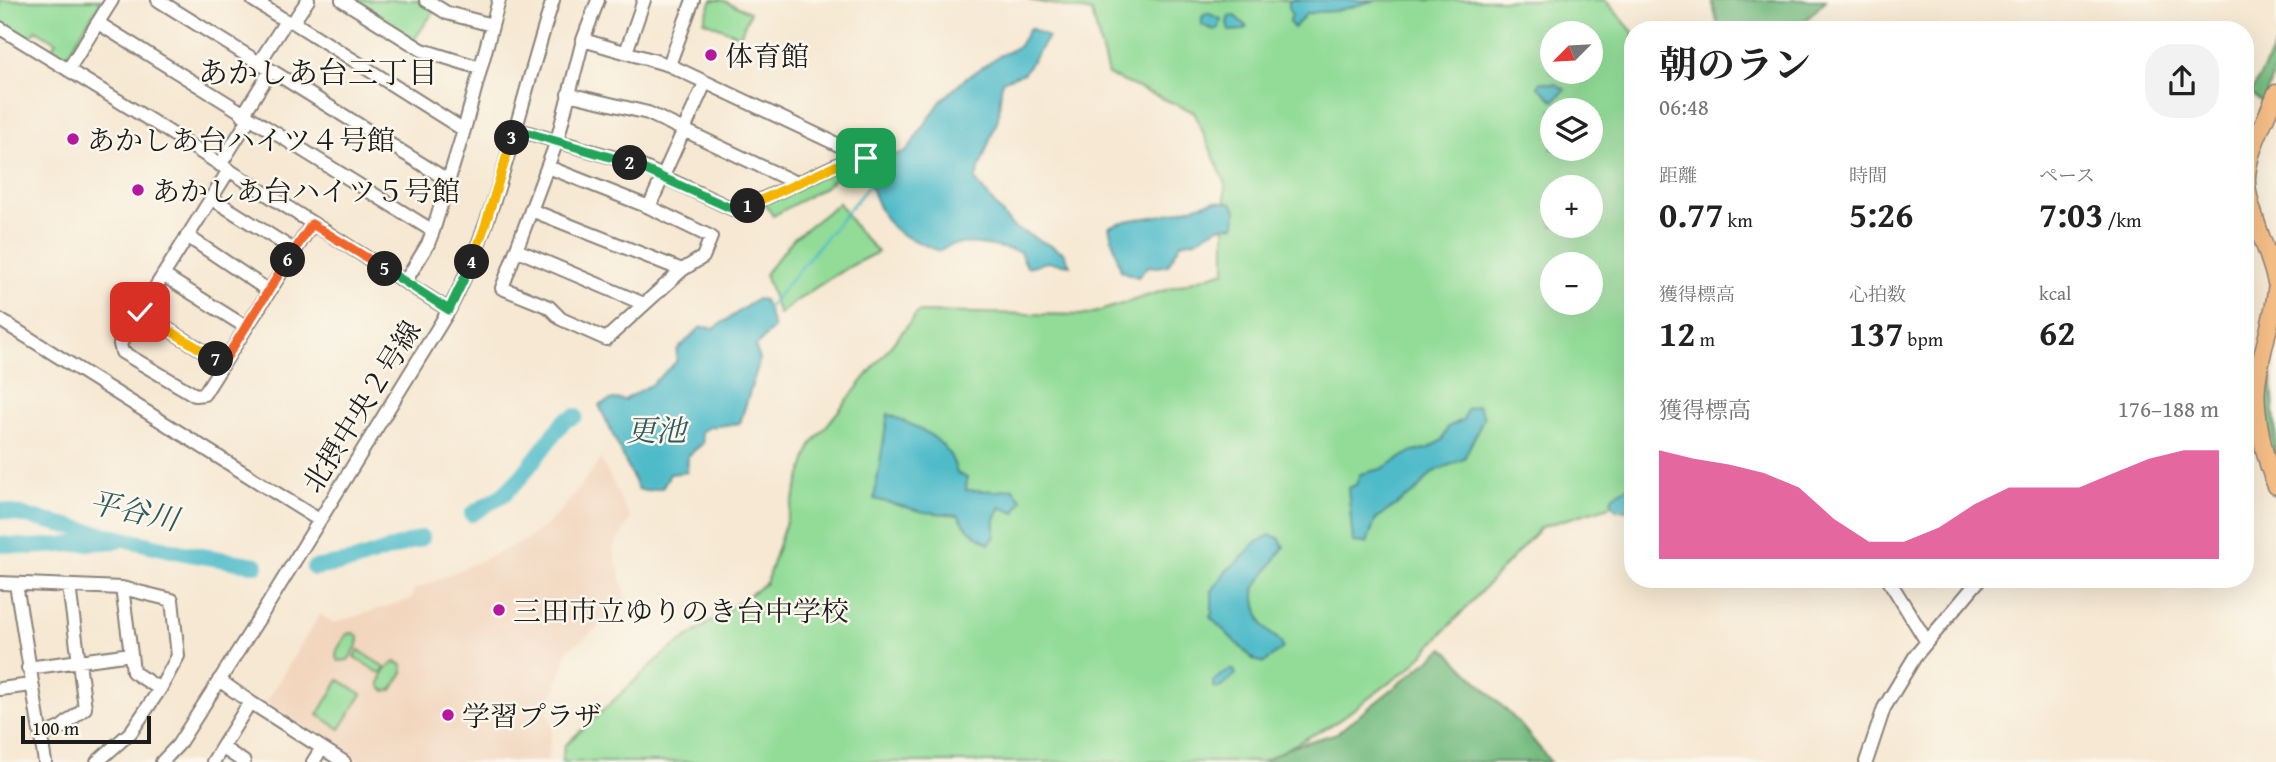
<!DOCTYPE html>
<html lang="ja">
<head>
<meta charset="utf-8">
<style>
	body { margin:0; font-family:"Gentium Book Plus","Noto Serif JP",serif; background:#f2f2f2; color:#222; height:100vh; display:flex; flex-direction:column; font-size:26px; white-space:nowrap }
	* { box-sizing:border-box; margin:0 }
	p { font-size:23px; color:#767676 }
	.icon { flex:none; width:38px; height:38px; fill:none; stroke:currentColor; stroke-width:2; stroke-linecap:round; stroke-linejoin:round }
	.map { position:relative; flex:1; overflow:hidden }
	.panel { position:absolute; left:1624px; top:21px; width:630px; height:567px; display:flex; flex-direction:column; background:#fff; border-radius:28px; box-shadow:0 7px 28px #0002 }
	.panel>* { flex:none }
	.needle { width:46px; rotate:246deg }
	.controls { position:absolute; left:1540px; top:21px; display:grid; gap:14px }
	.controls a { display:grid; place-items:center; width:63px; height:63px; border-radius:50%; background:#fff; box-shadow:0 7px 28px #0002; font-size:35px }
	.scale { position:absolute; left:21px; bottom:18px; width:130px; box-sizing:border-box; padding-left:7px; border:4px solid #1c1c1c; border-top:0; font-size:19px; line-height:24px; white-space:nowrap; color:#1c1c1c; -webkit-text-stroke:5px #fbf7ec; paint-order:stroke }
	.pin { position:absolute; display:grid; place-items:center; width:60px; height:60px; color:#fff; margin:-30px; border-radius:14px; box-shadow:0 4px 10px #0006 }
	.km { position:absolute; width:35px; height:35px; margin:-18px; border-radius:50%; background:#222; color:#fff; font-size:19px; line-height:35px; text-align:center }
	.round { display:grid; place-items:center; flex:none; width:74px; height:74px; border-radius:28px; background:#f2f2f2 }
	.summary { display:flex; align-items:center; justify-content:space-between; height:119px; padding:0 35px }
	h1 { font-size:38px; font-weight:700; line-height:52px }
	.metrics { display:grid; grid-template-columns:repeat(3,1fr); gap:10px; height:119px; padding:7px 35px }
	.metrics div { display:grid; align-content:center }
	.metrics b { font-size:35px; font-weight:700 }
	.metrics small { font-size:19px; font-weight:400 }
	.metrics p { font-size:19px }
	.chart { height:196px; padding:14px 35px }
	.chart p { display:flex; justify-content:space-between }
	.chart svg { width:100%; height:126px; margin-top:7px; fill:#db2777; opacity:.7 }
	.map>svg:first-child { display:block }
	.built { fill:#f2d5bd }
	.green { fill:#92dc97; stroke:#577c5a; stroke-width:2; fill-rule:evenodd }
	.forest { fill:#75bc80; stroke:#486c4e; stroke-width:2 }
	.water { fill:#4fbbc9; stroke:#366c72; stroke-width:2 }
	.lines { fill:none; stroke-linecap:round; stroke-linejoin:round }
	.stream { stroke:#4fbbc9; stroke-width:2.5 }
	.river { stroke:#4fbbc9; stroke-width:16 }
	.minor-casing { stroke:#898277; stroke-width:16 }
	.major-casing { stroke:#898277; stroke-width:19 }
	.minor { stroke:#fff; stroke-width:12 }
	.major { stroke:#f6be87; stroke-width:16 }
	.split-1-casing { stroke:#fff; stroke-width:14 }
	.split-2-casing { stroke:#fff; stroke-width:14 }
	.split-3-casing { stroke:#fff; stroke-width:14 }
	.split-4-casing { stroke:#fff; stroke-width:14 }
	.split-5-casing { stroke:#fff; stroke-width:14 }
	.split-6-casing { stroke:#fff; stroke-width:14 }
	.split-7-casing { stroke:#fff; stroke-width:14 }
	.split-8-casing { stroke:#fff; stroke-width:14 }
	.split-1 { stroke:#f5b400; stroke-width:9 }
	.split-2 { stroke:#22a559; stroke-width:9 }
	.split-3 { stroke:#22a559; stroke-width:9 }
	.split-4 { stroke:#f5b400; stroke-width:9 }
	.split-5 { stroke:#22a559; stroke-width:9 }
	.split-6 { stroke:#f0652b; stroke-width:9 }
	.split-7 { stroke:#f0652b; stroke-width:9 }
	.split-8 { stroke:#f5b400; stroke-width:9 }
	.poi-dot { fill:#b5179e; stroke:#fbf7ec; stroke-width:2.5 }
	.labels { text-anchor:middle; dominant-baseline:central; stroke-width:5; stroke-linejoin:round; paint-order:stroke }
	.poi-label { font-size:28px; fill:#1c1c1c; stroke:#fbf7ec; text-anchor:start }
	.street-label { font-size:28px; fill:#1c1c1c; stroke:#fbf7ec }
	.neighbourhood-label { font-size:30px; fill:#1c1c1c; stroke:#fbf7ec }
	.water-label { font-size:30px; font-style:italic; fill:#305c61; stroke:#fbf7ec }
</style>
</head>
<body>
<div class="map">
<svg width="2276" height="762" viewBox="0 0 2276 762">
	<rect width="100%" height="100%" fill="#fbf7ec"/>
	<filter id="ink" filterUnits="userSpaceOnUse"><feTurbulence type="fractalNoise" baseFrequency=".0143" numOctaves="2"/><feDisplacementMap in="SourceGraphic" scale="14" xChannelSelector="R" yChannelSelector="G"/><feConvolveMatrix kernelMatrix="1 2 1 2 8 2 1 2 1" color-interpolation-filters="sRGB"/></filter>
	<filter id="wash" filterUnits="userSpaceOnUse"><feTurbulence type="fractalNoise" baseFrequency=".00686" numOctaves="4" result="noise"/><feDisplacementMap in="SourceGraphic" scale="28" xChannelSelector="R" yChannelSelector="G"/><feGaussianBlur stdDeviation="1.57" result="paint"/><feColorMatrix in="noise" values="0 0 0 0 0 0 0 0 0 0 0 0 0 0 0 0 0 1.4 0 .05"/><feComposite in="paint" operator="in"/></filter>
	<g filter="url(#wash)">
		<rect width="100%" height="100%" fill="#f6e8d2"/>
		<!-- built -->
		<path class="built" d="M601,459L631,519L613,548L628,605L568,650L547,713L553,727L547,762H361L266,702L320,614L334,623L411,599L414,590L520,543L543,528L565,506Z"/>
		<!-- green -->
		<path class="green" d="M0,0H102L63,62L48,53L56,42L36,30L29,41L0,23Z
			M342,0H417L434,11L411,44Z
			M712,0H722L750,12L740,36L704,21Z
			M1029,0H1605L1633,32V499L1541,527L1411,667L1335,723L1288,748L1276,762H562L564,746L664,654L766,583L811,445L918,312L1087,315L1225,271V182L1194,112L1108,75L1092,12ZM1552,33H1591V72H1552ZM1552,110H1591V149H1552ZM1552,187H1591V226H1552ZM1552,264H1591V303H1552Z
			M857,159L825,187L773,216L764,202Z
			M839,203L858,231L878,252C842,269 810,290 779,314L765,274L794,238Z
			M354,633L359,638L358,645L348,660L339,661L336,657L337,650L347,634Z
			M359,650L385,668L381,674L354,657Z
			M396,662L402,665L403,672L392,690L385,691L380,686C379,678 388,665 396,662Z
			M339,680L362,694L340,729L318,715Z"/>
		<!-- forest -->
		<path class="forest" d="M1712,0H1826L1806,20L1790,30H1719Z
			M2276,44V67L2263,102L2251,94Z
			M2270,360L2276,440V473L2263,388L2265,361Z
			M1444,648L1519,723L1551,762H1262L1288,748L1337,733Z"/>
		<!-- water -->
		<path class="water" d="M1289,0H1376L1336,11L1317,12L1306,14L1294,28L1289,22L1292,15L1289,7Z
			M1207,13L1221,19L1219,28L1214,30L1202,25V17Z
			M1229,16H1235L1247,27L1244,30L1229,31L1227,23Z
			M1030,28L1048,37L1024,73L1002,81L998,118L975,180L1013,227L1063,252L1070,265L1047,262L1027,267L1020,252C998,247 957,236 939,251C926,245 910,240 898,232C879,218 872,189 864,168L884,157L906,152L941,101L965,79L999,56L1018,47Z
			M1540,82L1556,84L1565,90L1554,101L1538,86Z
			M1214,201L1232,203L1236,210L1235,225L1219,227L1196,240L1181,243L1168,265L1157,267L1148,266L1138,277L1121,271L1109,227C1124,219 1141,219 1158,216C1177,212 1195,206 1214,201Z
			M757,299L764,300L774,328L755,347L760,359L740,423L710,427L701,432L703,443L688,456L687,472L670,474L662,488L645,491L638,489L599,405L613,399L624,400L652,384L676,362L677,350L701,327L715,328Z
			M1478,405L1484,417L1464,459L1433,472L1415,492L1376,519L1367,543L1353,542L1348,488L1356,485L1360,474L1381,469L1413,451L1427,449L1442,440L1448,427L1463,420L1467,409Z
			M888,414C919,429 948,436 957,473L967,478L966,490L998,491L1013,488L1022,500L1015,513L1001,507L995,519V537L989,544L969,530L958,515L924,512L874,499Z
			M1633,484V507L1628,510H1616L1611,501L1613,496Z
			M1270,535L1279,538L1284,547L1254,589C1255,604 1258,621 1269,632C1275,638 1280,638 1283,648L1264,663L1254,660L1210,617L1212,613V591L1227,570L1240,560L1254,544Z
			M1230,670H1234L1236,674L1220,688L1214,687L1213,682L1223,673Z"/>
		<g class="lines">
			<!-- stream -->
			<path class="stream" d="M767,309L870,184"/>
			<!-- river -->
			<path class="river" d="M0,510L184,553L256,565
				M472,514L504,494L521,477L564,421L575,416
				M0,544L31,547L117,541
				M314,568L354,561L422,538"/>
		</g>
	</g>
	<g filter="url(#ink)">
		<g class="lines">
			<defs>
				<path id="minor" d="M158,0L449,181
					M253,0L286,21L293,22L464,130
					M342,0L422,50L480,68
					M426,0L447,13L492,25
					M293,22L308,0
					M98,23L433,231
					M0,28L158,125L449,310
					M583,40L669,65L862,156
					M626,52L644,0
					M259,63L286,21
					M669,65L693,0
					M68,70L112,0
					M568,94L648,113L796,183
					M243,115L271,70
					M515,129L636,164L737,211L858,155
					M220,165L249,119
					M548,167L649,207L711,237L703,257L682,270L606,339L561,319L549,307L502,288L557,141L583,40L598,0
					M229,170L120,344L122,352L195,395L204,394L312,224
					M211,198L294,250
					M649,207L705,83
					M531,210L682,270
					M187,236L269,291
					M517,250L644,304
					M163,275L246,327
					M405,282L428,244L433,231L464,130L499,0
					M140,312L223,363
					M0,320L319,520
					M1888,579L1927,642
					M0,583L122,588L172,600L178,656L160,689L131,732L97,762
					M16,584L45,762
					M131,654L133,672L160,689
					M28,668L131,654L122,588
					M219,680L250,702L344,762
					M0,689L31,685
					M41,736L62,727L85,708L69,586
					M223,748L244,762
					M162,762L178,745L265,609L449,310C499,213 520,103 553,0
					M213,762L250,702
					M313,762L322,748
					M1866,762L1884,708L1916,655L1980,579"/>
				<path id="major" d="M2276,93C2266,120 2249,148 2247,177C2245,202 2270,254 2276,283
					M2276,290C2273,322 2260,353 2257,385C2254,411 2265,462 2276,486"/>
			</defs>
			<!-- minor casing -->
			<use href="#minor" class="minor-casing"/>
			<!-- major casing -->
			<use href="#major" class="major-casing"/>
			<!-- minor -->
			<use href="#minor" class="minor"/>
			<!-- major -->
			<use href="#major" class="major"/>
		</g>
	</g>
	<g class="lines" filter="url(#ink)">
		<defs>
			<path id="split-1" d="M748,206L859,155L866,158"/>
			<path id="split-2" d="M630,163L737,211L748,206"/>
			<path id="split-3" d="M512,138L515,129L630,163"/>
			<path id="split-4" d="M472,262L485,226L512,138"/>
			<path id="split-5" d="M385,269L449,310L472,262"/>
			<path id="split-6" d="M288,260L312,224L385,269"/>
			<path id="split-7" d="M216,359L223,363L288,260"/>
			<path id="split-8" d="M140,312L216,359"/>
		</defs>
		<!-- split-1 casing -->
		<use href="#split-1" class="split-1-casing"/>
		<!-- split-2 casing -->
		<use href="#split-2" class="split-2-casing"/>
		<!-- split-3 casing -->
		<use href="#split-3" class="split-3-casing"/>
		<!-- split-4 casing -->
		<use href="#split-4" class="split-4-casing"/>
		<!-- split-5 casing -->
		<use href="#split-5" class="split-5-casing"/>
		<!-- split-6 casing -->
		<use href="#split-6" class="split-6-casing"/>
		<!-- split-7 casing -->
		<use href="#split-7" class="split-7-casing"/>
		<!-- split-8 casing -->
		<use href="#split-8" class="split-8-casing"/>
		<!-- split-1 -->
		<use href="#split-1" class="split-1"/>
		<!-- split-2 -->
		<use href="#split-2" class="split-2"/>
		<!-- split-3 -->
		<use href="#split-3" class="split-3"/>
		<!-- split-4 -->
		<use href="#split-4" class="split-4"/>
		<!-- split-5 -->
		<use href="#split-5" class="split-5"/>
		<!-- split-6 -->
		<use href="#split-6" class="split-6"/>
		<!-- split-7 -->
		<use href="#split-7" class="split-7"/>
		<!-- split-8 -->
		<use href="#split-8" class="split-8"/>
	</g>
	<!-- markers -->
	<g class="poi-dot">
		<circle cx="711" cy="55" r="7"/>
		<circle cx="73" cy="139" r="7"/>
		<circle cx="138" cy="190" r="7"/>
		<circle cx="499" cy="610" r="7"/>
		<circle cx="448" cy="715" r="7"/>
	</g>
	<g class="labels">
		<!-- poi labels -->
		<g class="poi-label">
			<text x="725" y="55">体育館</text>
			<text x="87" y="139">あかしあ台ハイツ４号館</text>
			<text x="152" y="190">あかしあ台ハイツ５号館</text>
			<text x="513" y="610">三田市立ゆりのき台中学校</text>
			<text x="462" y="715">学習プラザ</text>
		</g>
		<!-- street labels -->
		<g class="street-label">
			<text transform="translate(361 406) rotate(-58)">北摂中央２号線</text>
		</g>
		<!-- neighbourhood labels -->
		<g class="neighbourhood-label">
			<text x="318" y="72">あかしあ台三丁目</text>
		</g>
		<!-- water labels -->
		<g class="water-label">
			<text x="656" y="430">更池</text>
			<text transform="translate(134 510) rotate(12)">平谷川</text>
		</g>
	</g>
</svg>
<div class="controls">
<a><svg class="needle" viewBox="-14 -14 28 28"><path d="M0-13l5 13h-10z" fill="#e53935"/><path d="M0 13l5-13h-10z" fill="#767676"/></svg></a>
<a><svg class="icon" aria-label="layers" viewBox="0 0 24 24"><path d="M12 4l9 5-9 5-9-5zM3 14l9 5 9-5"/></svg></a>
<a>+</a>
<a>−</a>
</div>
<div class="scale">100 m</div>
<div class="pin" style="left:866px;top:158px;background:#1e9e55"><svg class="icon" aria-label="arrive" viewBox="0 0 24 24"><path d="M6 21V4h12l-3 4 3 4H6"/></svg></div>
<div class="pin" style="left:140px;top:312px;background:#d93025"><svg class="icon" aria-label="check" viewBox="0 0 24 24"><path d="M5 12l5 5 9-10"/></svg></div>
<b class="km" style="left:748px;top:206px">1</b>
<b class="km" style="left:630px;top:163px">2</b>
<b class="km" style="left:512px;top:138px">3</b>
<b class="km" style="left:472px;top:262px">4</b>
<b class="km" style="left:385px;top:269px">5</b>
<b class="km" style="left:288px;top:260px">6</b>
<b class="km" style="left:216px;top:359px">7</b>
<section class="panel">
<div class="summary"><div><h1>朝のラン</h1><p>06:48</p></div><a class="round"><svg class="icon" aria-label="share" viewBox="0 0 24 24"><path d="M12 15V3M7 8l5-5 5 5M5 13v7h14v-7"/></svg></a></div>
<div class="metrics">
<div><p>距離</p><b>0.77<small> km</small></b></div>
<div><p>時間</p><b>5:26</b></div>
<div><p>ペース</p><b>7:03<small> /km</small></b></div>
</div>
<div class="metrics">
<div><p>獲得標高</p><b>12<small> m</small></b></div>
<div><p>心拍数</p><b>137<small> bpm</small></b></div>
<div><p>kcal</p><b>62</b></div>
</div>
<div class="chart"><p><span>獲得標高</span>176–188 m</p>
<svg viewBox="0 0 160 44" preserveAspectRatio="none"><path d="M0 44V6L10 9L20 11L30 14L40 19L50 30L60 38L70 38L80 33L90 25L100 19L110 19L120 19L130 14L140 9L150 6L160 6V44z"/></svg>
</div>
</section>
</div>
</body>
</html>
